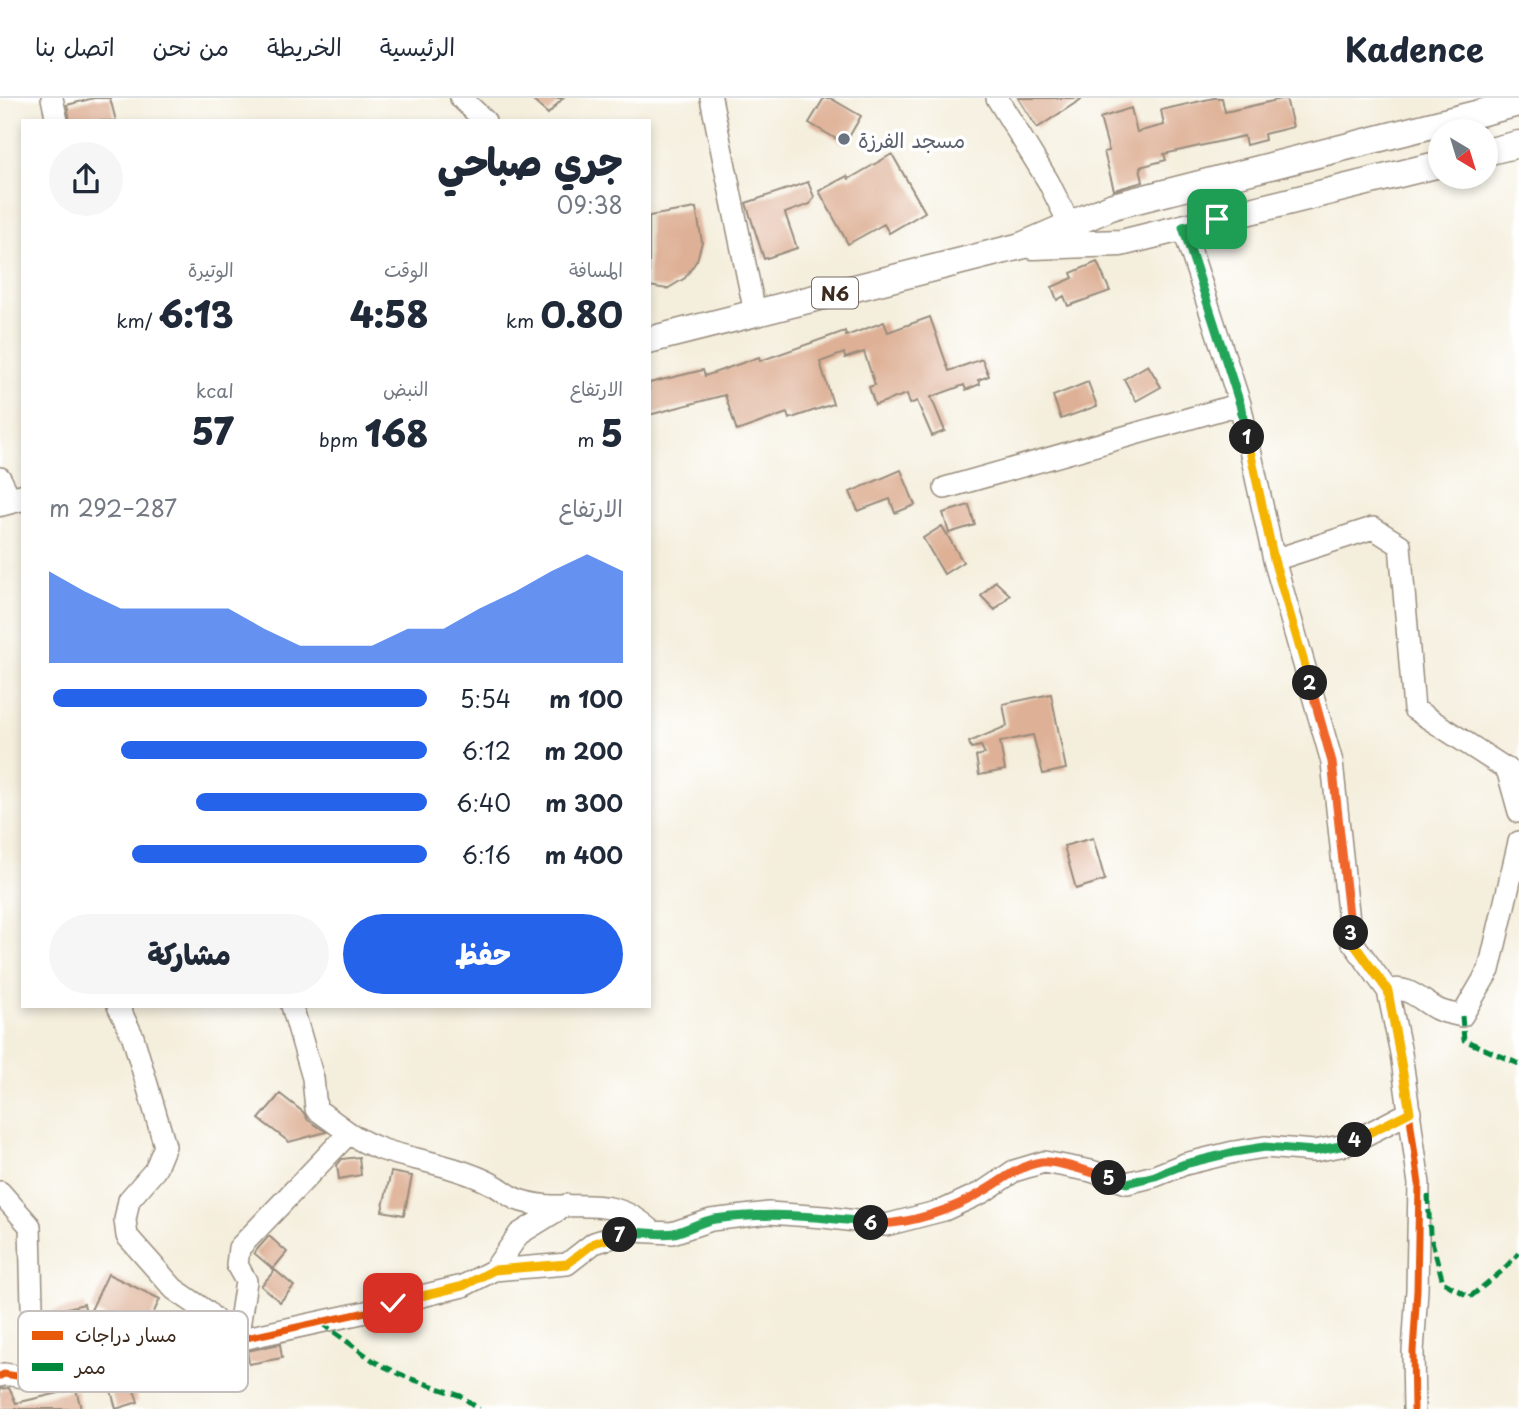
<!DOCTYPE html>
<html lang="ar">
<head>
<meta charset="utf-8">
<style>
	body { margin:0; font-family:"Playpen Sans","Playpen Sans Arabic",sans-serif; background:#f6f6f7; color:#1f2937; direction:rtl; height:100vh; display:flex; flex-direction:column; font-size:26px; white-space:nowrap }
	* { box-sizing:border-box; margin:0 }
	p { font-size:23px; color:#747a83 }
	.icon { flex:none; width:38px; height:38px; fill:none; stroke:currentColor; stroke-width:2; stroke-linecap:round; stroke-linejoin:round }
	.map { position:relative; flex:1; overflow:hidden; direction:ltr }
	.side { position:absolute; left:21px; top:21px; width:630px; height:889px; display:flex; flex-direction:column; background:#fff; border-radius:0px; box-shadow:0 4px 10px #0003; direction:rtl }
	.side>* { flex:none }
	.needle { width:46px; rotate:142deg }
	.controls { position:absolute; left:1428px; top:21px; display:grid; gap:14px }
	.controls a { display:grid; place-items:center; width:70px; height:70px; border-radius:50%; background:#fff; box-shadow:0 4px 10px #0003; font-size:35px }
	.pin { position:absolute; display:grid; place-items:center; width:60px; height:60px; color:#fff; margin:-30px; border-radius:14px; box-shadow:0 4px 10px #0006 }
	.km { position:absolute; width:35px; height:35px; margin:-18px; border-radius:50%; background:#222; color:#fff; font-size:19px; line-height:35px; text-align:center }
	.round { display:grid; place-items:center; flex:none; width:74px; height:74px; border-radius:37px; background:#f6f6f7 }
	.headline { display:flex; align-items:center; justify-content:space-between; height:119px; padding:0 28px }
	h1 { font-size:38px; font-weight:800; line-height:52px }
	.metrics { display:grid; grid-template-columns:repeat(3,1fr); gap:10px; height:119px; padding:7px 28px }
	.metrics div { display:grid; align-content:center }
	.metrics b { font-size:35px; font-weight:800 }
	.metrics small { font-size:19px; font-weight:400 }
	.metrics p { font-size:19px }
	.chart { height:196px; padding:14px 28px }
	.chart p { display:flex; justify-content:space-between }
	.chart svg { width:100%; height:126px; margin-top:7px; fill:#2563eb; opacity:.7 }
	.primary-button { display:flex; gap:14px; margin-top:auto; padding:14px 28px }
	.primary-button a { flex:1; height:80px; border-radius:42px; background:#2563eb; color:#fff; font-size:28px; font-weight:800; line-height:80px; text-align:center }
	.primary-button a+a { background:#f6f6f7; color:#1f2937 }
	ul { padding:0 28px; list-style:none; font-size:23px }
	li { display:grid; grid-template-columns:112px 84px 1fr; align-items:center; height:52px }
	li i { height:18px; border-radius:9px; background:#2563eb }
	header { display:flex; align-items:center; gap:42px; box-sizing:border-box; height:98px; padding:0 35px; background:#fff; border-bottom:2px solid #e0e1e3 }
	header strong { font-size:33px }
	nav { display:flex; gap:38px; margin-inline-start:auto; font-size:24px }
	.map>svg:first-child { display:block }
	.building { fill:#deb095 }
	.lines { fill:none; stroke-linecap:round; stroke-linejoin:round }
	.minor-casing { stroke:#988c7d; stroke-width:24 }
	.major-casing { stroke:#988c7d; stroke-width:29 }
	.minor { stroke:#fff; stroke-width:21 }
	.major { stroke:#fff; stroke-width:26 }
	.quiet { stroke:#00873e; stroke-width:5; stroke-dasharray:10 5; stroke-linecap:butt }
	.cycleway-casing { stroke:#fff; stroke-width:11 }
	.cycleway { stroke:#e8590c; stroke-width:7 }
	.split-1-casing { stroke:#fff; stroke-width:14 }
	.split-2-casing { stroke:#fff; stroke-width:14 }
	.split-3-casing { stroke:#fff; stroke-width:14 }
	.split-4-casing { stroke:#fff; stroke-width:14 }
	.split-5-casing { stroke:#fff; stroke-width:14 }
	.split-6-casing { stroke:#fff; stroke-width:14 }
	.split-7-casing { stroke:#fff; stroke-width:14 }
	.split-8-casing { stroke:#fff; stroke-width:14 }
	.split-1 { stroke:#22a559; stroke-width:9 }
	.split-2 { stroke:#f5b400; stroke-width:9 }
	.split-3 { stroke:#f0652b; stroke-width:9 }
	.split-4 { stroke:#f5b400; stroke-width:9 }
	.split-5 { stroke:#22a559; stroke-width:9 }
	.split-6 { stroke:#f0652b; stroke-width:9 }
	.split-7 { stroke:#22a559; stroke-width:9 }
	.split-8 { stroke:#f5b400; stroke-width:9 }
	.worship-dot { fill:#6b7280; stroke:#fff; stroke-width:2.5 }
	.labels { text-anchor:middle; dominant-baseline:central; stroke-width:7; stroke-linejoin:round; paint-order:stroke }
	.shield { fill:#fff; stroke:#766a62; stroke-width:2 }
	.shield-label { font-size:19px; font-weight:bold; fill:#3b2a1e }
	.worship-label { font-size:21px; fill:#5b616d; stroke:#fff; text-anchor:start }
	.key { fill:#fff; stroke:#c4bfbc; stroke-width:2 }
	.key-label { font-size:19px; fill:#3b2a1e }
</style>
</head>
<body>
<header>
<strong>Kadence</strong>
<nav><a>الرئيسية</a><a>الخريطة</a><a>من نحن</a><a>اتصل بنا</a></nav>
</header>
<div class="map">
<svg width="1519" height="1311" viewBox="0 0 1519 1311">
	<rect width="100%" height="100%" fill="#fff"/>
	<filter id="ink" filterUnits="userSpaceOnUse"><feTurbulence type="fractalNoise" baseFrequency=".0143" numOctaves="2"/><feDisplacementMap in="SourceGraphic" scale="14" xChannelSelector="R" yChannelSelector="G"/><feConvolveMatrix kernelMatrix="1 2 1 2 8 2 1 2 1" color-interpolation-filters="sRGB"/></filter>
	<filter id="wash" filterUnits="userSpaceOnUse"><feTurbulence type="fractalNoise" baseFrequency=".00686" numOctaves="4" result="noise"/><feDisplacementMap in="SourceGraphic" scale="28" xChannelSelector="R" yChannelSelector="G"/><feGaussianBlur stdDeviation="1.57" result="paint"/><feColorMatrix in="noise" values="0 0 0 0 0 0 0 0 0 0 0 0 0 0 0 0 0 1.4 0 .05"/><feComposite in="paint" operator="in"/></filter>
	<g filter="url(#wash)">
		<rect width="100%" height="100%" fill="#f4eedc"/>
		<g id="blocks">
			<!-- building -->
			<path class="building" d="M94,0H110L116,23H70L67,7Z
				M530,0H563L548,16Z
				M824,0H830L861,18L845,46L809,25Z
				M1018,0H1083L1037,30Z
				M1214,0H1222L1225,14L1286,0L1293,29L1264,36L1265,42L1246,47L1244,38L1164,56L1166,62L1140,69L1143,84L1114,92L1104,54L1109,53L1100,20L1131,10L1137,34L1164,27L1161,12Z
				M892,56L925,114L889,135L884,126L848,146L819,93L847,78L849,81Z
				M808,84L814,99L810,106L785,115L797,150L764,161L746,105Z
				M696,110L702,144L697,162L685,180L667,191L649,188V118Z
				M1097,164L1110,193L1068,208L1064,198L1057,202L1052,189L1073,180L1071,175Z
				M930,219L949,273L982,261L989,278L978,282L980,286L966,292L964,287L931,299L945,333L932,338L917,303L910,306L907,296L875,307L869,289L875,287L864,254L845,260L844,255L820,264L833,306L789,321L787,315L737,333L725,297L649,317V285L703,272L705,278L759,259L760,263L845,233L846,238L884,224L888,234Z
				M1148,267L1161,289L1136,303L1124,281Z
				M1088,284L1097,308L1061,321L1053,298Z
				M901,372L915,407L895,415L890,401L858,413L850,394Z
				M969,407L975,427L949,435L943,415Z
				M942,428L963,464L944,476L923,440Z
				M995,483L1010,497L995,512L981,498Z
				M1051,596L1066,671L1043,676L1033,637L1000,644L1005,672L979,677L976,658L985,656L981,648L971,650L969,644L1007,628L1003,606Z
				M1093,740L1105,782L1076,791L1064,748Z
				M280,996L303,1014L308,1022L326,1034L289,1044L259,1021Z
				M359,1059L361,1077L339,1081L337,1067L342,1061Z
				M391,1074L412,1078L404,1117L382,1113Z
				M269,1138L287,1154L273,1171L254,1155Z
				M275,1172L294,1188L280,1204L261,1188Z
				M108,1176L160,1201L143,1237L91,1212Z
				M84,1206L89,1226L52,1235L47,1215Z
				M280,1246L282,1260L249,1266L247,1253Z
				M130,1279L138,1304L116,1311L109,1285Z
				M9,1290L16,1305L76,1291L81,1311H0V1291Z"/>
		</g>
	</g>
	<g filter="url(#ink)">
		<use href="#blocks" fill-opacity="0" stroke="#988c7d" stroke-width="2"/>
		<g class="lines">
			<defs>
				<path id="minor" d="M52,0L57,23
					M461,0L485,23
					M711,0L755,215
					M997,0L1048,83L1077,141
					M1183,129L1240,306L1274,462L1332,664L1351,842L1388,893L1401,955L1419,1086L1417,1192L1413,1254L1414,1311
					M0,380L11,402
					M945,390L1240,306
					M1274,462L1373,430L1400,447L1414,611L1519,679
					M1507,671L1519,714
					M1388,893C1407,885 1423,905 1439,912C1446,915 1454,916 1462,918L1489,872L1519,744
					M118,908L133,939L165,1048L155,1072L129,1102L125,1122L127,1138L174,1191L206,1213L237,1243
					M349,1035C381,1057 417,1059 454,1071C467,1075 481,1080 494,1087C501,1091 508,1097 516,1101C565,1120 607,1089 653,1134
					M0,1094L30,1128L32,1208L49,1283
					M494,1172L519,1136L566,1107
					M237,1243L246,1183L237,1167L239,1150L349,1035L316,1011L313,980L292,908
					M0,1278L4,1276L49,1283L366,1214L393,1205L463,1188L494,1172L567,1166L594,1145L632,1133L672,1135L711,1122L769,1115L824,1119L886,1127L944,1112L983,1094L1014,1073L1044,1064L1091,1073L1127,1085L1155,1078L1185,1066L1234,1054L1265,1049L1314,1053L1346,1047L1410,1014"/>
				<path id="major" d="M1486,54L1519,46
					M1033,148L1121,145L1440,66
					M649,242L1021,148L1113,108L1519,5
					M0,405L23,399"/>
			</defs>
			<!-- minor casing -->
			<use href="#minor" class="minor-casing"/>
			<!-- major casing -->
			<use href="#major" class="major-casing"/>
			<!-- minor -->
			<use href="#minor" class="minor"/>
			<!-- major -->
			<use href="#major" class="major"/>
			<!-- quiet -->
			<path class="quiet" d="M1462,918L1464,942L1519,966
				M1428,1097L1430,1136L1443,1184L1470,1199L1502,1173L1519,1155
				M322,1225L375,1264L406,1279L461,1298L479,1311"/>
			<defs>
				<path id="cycleway" d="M1183,129L1240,306L1274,462L1332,664L1351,842L1388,893L1401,955L1419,1086L1417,1192L1413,1254L1414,1311
					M0,1278L4,1276L49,1283L366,1214L393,1205L463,1188L494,1172L567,1166L594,1145L632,1133L672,1135L711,1122L769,1115L824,1119L886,1127L944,1112L983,1094L1014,1073L1044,1064L1091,1073L1127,1085L1155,1078L1185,1066L1234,1054L1265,1049L1314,1053L1346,1047L1410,1014"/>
			</defs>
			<!-- cycleway casing -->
			<use href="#cycleway" class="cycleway-casing"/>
			<!-- cycleway -->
			<use href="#cycleway" class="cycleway"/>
		</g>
	</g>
	<g class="lines" filter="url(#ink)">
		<defs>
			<path id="split-1" d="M1217,121L1183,129L1240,306L1247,339"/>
			<path id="split-2" d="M1247,339L1274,462L1310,585"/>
			<path id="split-3" d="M1310,585L1332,664L1351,835"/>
			<path id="split-4" d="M1351,835V842L1388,893L1410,1014L1355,1042"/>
			<path id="split-5" d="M1109,1080L1127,1085L1155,1078L1185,1066L1234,1054L1265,1049L1314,1053L1346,1047L1355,1042"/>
			<path id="split-6" d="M871,1125C904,1129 955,1111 984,1093C1003,1082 1018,1068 1041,1064C1055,1062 1094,1075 1109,1080"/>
			<path id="split-7" d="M620,1137C638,1131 656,1138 674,1135C688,1132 701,1123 715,1121C769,1114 817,1118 871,1125"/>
			<path id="split-8" d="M393,1205L463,1188L494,1172L567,1166L594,1145L620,1137"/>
		</defs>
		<!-- split-1 casing -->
		<use href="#split-1" class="split-1-casing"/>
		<!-- split-2 casing -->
		<use href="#split-2" class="split-2-casing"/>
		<!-- split-3 casing -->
		<use href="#split-3" class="split-3-casing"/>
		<!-- split-4 casing -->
		<use href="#split-4" class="split-4-casing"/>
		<!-- split-5 casing -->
		<use href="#split-5" class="split-5-casing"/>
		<!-- split-6 casing -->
		<use href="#split-6" class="split-6-casing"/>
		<!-- split-7 casing -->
		<use href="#split-7" class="split-7-casing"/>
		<!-- split-8 casing -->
		<use href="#split-8" class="split-8-casing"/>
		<!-- split-1 -->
		<use href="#split-1" class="split-1"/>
		<!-- split-2 -->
		<use href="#split-2" class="split-2"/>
		<!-- split-3 -->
		<use href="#split-3" class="split-3"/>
		<!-- split-4 -->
		<use href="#split-4" class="split-4"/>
		<!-- split-5 -->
		<use href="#split-5" class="split-5"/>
		<!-- split-6 -->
		<use href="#split-6" class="split-6"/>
		<!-- split-7 -->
		<use href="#split-7" class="split-7"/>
		<!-- split-8 -->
		<use href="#split-8" class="split-8"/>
	</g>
	<!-- markers -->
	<circle class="worship-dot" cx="844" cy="41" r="7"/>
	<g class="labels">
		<!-- shield labels -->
		<rect class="shield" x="812" y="179.5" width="46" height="31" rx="5"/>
		<g class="shield-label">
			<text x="835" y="195">N6</text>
		</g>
		<!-- worship labels -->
		<g class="worship-label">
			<text x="858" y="41">مسجد الفرزة</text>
		</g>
	</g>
	<!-- legend -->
	<rect x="18" y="1213" width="230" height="81" rx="10" class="key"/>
	<rect x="32" y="1233" width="31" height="9" fill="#e8590c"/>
	<rect x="32" y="1265" width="31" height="8" fill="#00873e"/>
	<g class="key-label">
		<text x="75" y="1244">مسار دراجات</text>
		<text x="75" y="1276">ممر</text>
	</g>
</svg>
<div class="controls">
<a><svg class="needle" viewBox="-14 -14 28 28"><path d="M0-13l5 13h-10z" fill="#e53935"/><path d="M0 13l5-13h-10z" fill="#747a83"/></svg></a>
</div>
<div class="pin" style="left:1217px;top:121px;background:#1e9e55"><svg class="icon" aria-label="arrive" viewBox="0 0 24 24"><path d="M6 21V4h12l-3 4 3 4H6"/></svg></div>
<div class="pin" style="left:393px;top:1205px;background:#d93025"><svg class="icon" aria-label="check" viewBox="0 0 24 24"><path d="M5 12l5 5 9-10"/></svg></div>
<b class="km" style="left:1247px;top:339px">1</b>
<b class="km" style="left:1310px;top:585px">2</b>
<b class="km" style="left:1351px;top:835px">3</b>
<b class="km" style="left:1355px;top:1042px">4</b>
<b class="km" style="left:1109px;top:1080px">5</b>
<b class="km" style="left:871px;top:1125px">6</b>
<b class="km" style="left:620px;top:1137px">7</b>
<section class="side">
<div class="headline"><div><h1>جري صباحي</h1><p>09:38</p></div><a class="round"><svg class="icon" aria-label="share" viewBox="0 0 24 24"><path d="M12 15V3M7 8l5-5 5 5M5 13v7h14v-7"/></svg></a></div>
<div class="metrics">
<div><p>المسافة</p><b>0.80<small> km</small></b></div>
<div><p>الوقت</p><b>4:58</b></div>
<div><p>الوتيرة</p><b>6:13<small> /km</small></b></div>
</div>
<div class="metrics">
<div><p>الارتفاع</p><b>5<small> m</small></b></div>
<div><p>النبض</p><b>168<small> bpm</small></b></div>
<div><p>kcal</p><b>57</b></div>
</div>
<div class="chart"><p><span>الارتفاع</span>287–292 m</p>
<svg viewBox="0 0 160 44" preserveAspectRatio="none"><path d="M0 44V12L10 19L20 25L30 25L40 25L50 25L60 32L70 38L80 38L90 38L100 32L110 32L120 25L130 19L140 12L150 6L160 12V44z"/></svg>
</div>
<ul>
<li><b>100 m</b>5:54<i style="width:99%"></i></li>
<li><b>200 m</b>6:12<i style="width:81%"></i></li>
<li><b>300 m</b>6:40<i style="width:61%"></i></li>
<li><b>400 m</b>6:16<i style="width:78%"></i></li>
</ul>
<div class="primary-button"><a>حفظ</a><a>مشاركة</a></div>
</section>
</div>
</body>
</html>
